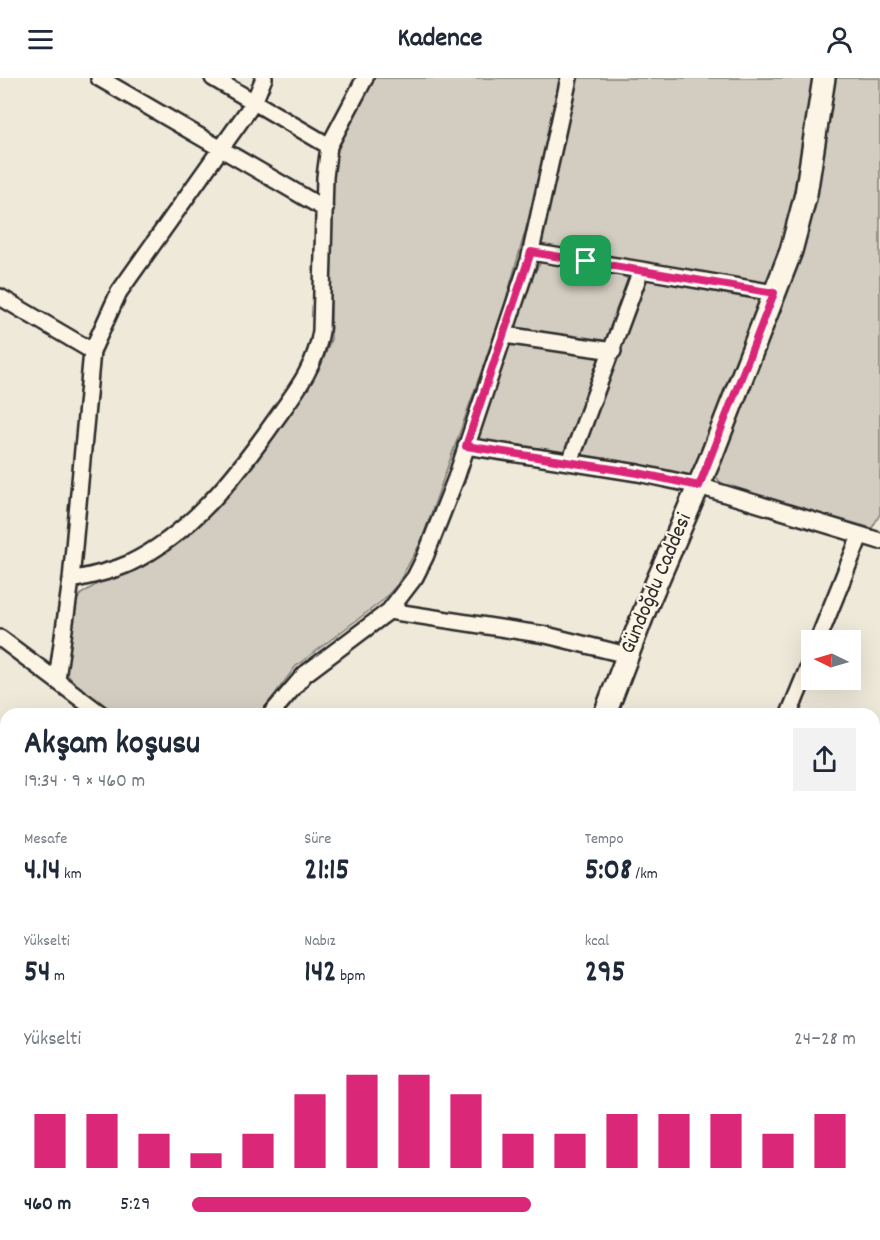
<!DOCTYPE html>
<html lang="tr">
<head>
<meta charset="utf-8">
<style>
	body { margin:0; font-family:Dekko,sans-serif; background:#f2f2f3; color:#1f2937; height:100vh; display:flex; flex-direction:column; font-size:22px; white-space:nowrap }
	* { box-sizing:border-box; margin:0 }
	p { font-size:20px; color:#747a83 }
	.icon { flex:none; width:33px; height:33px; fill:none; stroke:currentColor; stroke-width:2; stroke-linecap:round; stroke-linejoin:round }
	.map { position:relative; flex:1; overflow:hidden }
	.details { position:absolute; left:0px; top:630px; width:880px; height:532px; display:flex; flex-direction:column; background:#fff; border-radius:18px 18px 0 0; box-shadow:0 6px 24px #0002 }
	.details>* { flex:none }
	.needle { width:39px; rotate:275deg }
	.buttons { position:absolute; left:801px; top:552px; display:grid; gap:12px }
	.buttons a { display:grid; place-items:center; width:60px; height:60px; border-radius:0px; background:#fff; box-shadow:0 6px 24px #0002; font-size:30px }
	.pin { position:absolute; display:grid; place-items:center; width:51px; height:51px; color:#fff; margin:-26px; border-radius:12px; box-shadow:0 3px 9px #0006 }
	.round { display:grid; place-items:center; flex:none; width:63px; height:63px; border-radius:0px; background:#f2f2f3 }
	.headline { display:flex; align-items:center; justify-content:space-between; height:102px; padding:0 24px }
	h1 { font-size:33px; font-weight:800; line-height:45px }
	.stats { display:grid; grid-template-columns:repeat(3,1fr); gap:9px; height:102px; padding:6px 24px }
	.stats div { display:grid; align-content:center }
	.stats b { font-size:30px; font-weight:800 }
	.stats small { font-size:16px; font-weight:400 }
	.stats p { font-size:16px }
	.chart { height:168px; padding:12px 24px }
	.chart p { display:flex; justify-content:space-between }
	.chart svg { width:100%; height:108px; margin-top:6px; stroke:#db2777; stroke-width:6 }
	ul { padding:0 24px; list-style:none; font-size:20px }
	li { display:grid; grid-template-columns:96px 72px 1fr; align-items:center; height:45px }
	li i { height:15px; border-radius:8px; background:#db2777 }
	header { display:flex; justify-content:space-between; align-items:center; height:78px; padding:0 24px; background:#fff; font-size:27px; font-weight:800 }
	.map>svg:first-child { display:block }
	.built { fill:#e0dacc }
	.green { fill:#d2cdc0; stroke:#7e7c76; stroke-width:1.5 }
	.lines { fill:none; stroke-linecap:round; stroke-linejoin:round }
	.street-casing { stroke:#2b2b2b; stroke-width:20 }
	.secondary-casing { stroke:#2b2b2b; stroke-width:26 }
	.street { stroke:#fcf5e5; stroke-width:15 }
	.secondary { stroke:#fcf5e5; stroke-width:21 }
	.route-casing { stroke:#fff; stroke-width:12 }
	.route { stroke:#db2777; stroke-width:8 }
	.labels { text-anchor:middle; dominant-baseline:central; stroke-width:4.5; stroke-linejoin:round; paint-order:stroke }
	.street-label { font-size:22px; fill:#2b2b2b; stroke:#fcf5e5 }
</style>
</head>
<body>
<header><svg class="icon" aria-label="menu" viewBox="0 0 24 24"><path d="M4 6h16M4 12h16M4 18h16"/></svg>Kadence<svg class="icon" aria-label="person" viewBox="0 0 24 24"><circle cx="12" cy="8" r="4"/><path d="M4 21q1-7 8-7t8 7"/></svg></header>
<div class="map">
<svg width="880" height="1162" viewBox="0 0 880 1162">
	<rect width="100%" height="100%" fill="#efe9da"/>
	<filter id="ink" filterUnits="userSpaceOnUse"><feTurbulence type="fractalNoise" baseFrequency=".0167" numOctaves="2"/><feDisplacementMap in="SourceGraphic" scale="12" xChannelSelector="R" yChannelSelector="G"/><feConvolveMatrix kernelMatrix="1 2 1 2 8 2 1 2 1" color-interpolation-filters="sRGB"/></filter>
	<g filter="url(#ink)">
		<!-- built -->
		<path class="built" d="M874,912L880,913V1070L874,1068Z"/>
		<!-- green -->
		<path class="green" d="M371,0H562L544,86L504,229L421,464L397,507L382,523L296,588L260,636H108L84,616L65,594L74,526L81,516L105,501L144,488L219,426L245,396L321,288L331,261L330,150L335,78Z
			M575,0H814L790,136L767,207L538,168Z
			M832,0H880V436L872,450L730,410L720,404L714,396Z
			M546,183L620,196L630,202L608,262L603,266L518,250L515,245L530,202L541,184Z
			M651,200L763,220L691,398L578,377L645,202Z
			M511,264L602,279L578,352L564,378L484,366L474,359L507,268Z
			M880,1013V1070L875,1068L874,1017Z"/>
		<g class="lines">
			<defs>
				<path id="street" d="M99,0L325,131
					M213,0L329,68
					M531,174L641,192
					M0,219L92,273
					M505,257L613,273
					M466,368L638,395L699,408L880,463
					M570,384L641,192L774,215
					M71,502C90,498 110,494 128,486C191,456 237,397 276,341C296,313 316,288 321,253L325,99L329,68L365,0
					M389,533L546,557L627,577
					M0,560L101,636
					M818,562L860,458
					M57,601L71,502L92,273L119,214L254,24L264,0
					M271,636L305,596L389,533L415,499L425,479L456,400L529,182L569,0
					M789,636L812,580
					M0,713L6,720
					M874,792L880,796
					M0,892L6,897
					M0,960L6,955
					M0,1049L6,1055
					M874,1075L880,1077
					M103,1156L108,1162
					M461,1156L471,1162
					M183,1162L194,1156
					M503,1162L504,1156
					M583,1162L585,1156
					M669,1162L670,1156
					M762,1162L764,1156"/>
				<path id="secondary" d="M605,636L646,529L711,379L791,173L806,116L824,0
					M874,900H880
					M351,1162L356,1156"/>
			</defs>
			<!-- street casing -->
			<use href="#street" class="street-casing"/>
			<!-- secondary casing -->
			<use href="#secondary" class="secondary-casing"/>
			<!-- street -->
			<use href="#street" class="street"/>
			<!-- secondary -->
			<use href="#secondary" class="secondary"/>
		</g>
	</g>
	<g class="lines" filter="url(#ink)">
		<defs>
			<path id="route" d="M531,174L774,215L699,408L638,395L466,368Z"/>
		</defs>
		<!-- route casing -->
		<use href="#route" class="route-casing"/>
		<!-- route -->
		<use href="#route" class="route"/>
	</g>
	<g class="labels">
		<!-- street labels -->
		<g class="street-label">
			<text transform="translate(657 506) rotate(-67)">Gündoğdu Caddesi</text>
		</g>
	</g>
</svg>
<div class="buttons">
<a><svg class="needle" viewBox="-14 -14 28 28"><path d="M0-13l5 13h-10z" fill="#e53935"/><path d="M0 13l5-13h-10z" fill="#747a83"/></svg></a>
</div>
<div class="pin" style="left:586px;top:183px;background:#1e9e55"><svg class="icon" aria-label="arrive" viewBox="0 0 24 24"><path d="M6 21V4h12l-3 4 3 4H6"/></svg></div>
<section class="details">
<div class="headline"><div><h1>Akşam koşusu</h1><p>19:34 · 9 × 460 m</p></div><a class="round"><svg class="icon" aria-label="share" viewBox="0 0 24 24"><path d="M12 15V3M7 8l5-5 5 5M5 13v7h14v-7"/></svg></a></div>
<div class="stats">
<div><p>Mesafe</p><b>4.14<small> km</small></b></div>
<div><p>Süre</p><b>21:15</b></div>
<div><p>Tempo</p><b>5:08<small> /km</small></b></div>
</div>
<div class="stats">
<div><p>Yükselti</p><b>54<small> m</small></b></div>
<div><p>Nabız</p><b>142<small> bpm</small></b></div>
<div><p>kcal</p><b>295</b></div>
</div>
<div class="chart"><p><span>Yükselti</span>24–28 m</p>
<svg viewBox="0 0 160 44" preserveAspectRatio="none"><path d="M5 44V22M15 44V22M25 44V30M35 44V38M45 44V30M55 44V14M65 44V6M75 44V6M85 44V14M95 44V30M105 44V30M115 44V22M125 44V22M135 44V22M145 44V30M155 44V22"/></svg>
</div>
<ul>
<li><b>460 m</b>5:29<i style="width:51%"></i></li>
</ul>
</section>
</div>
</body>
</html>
